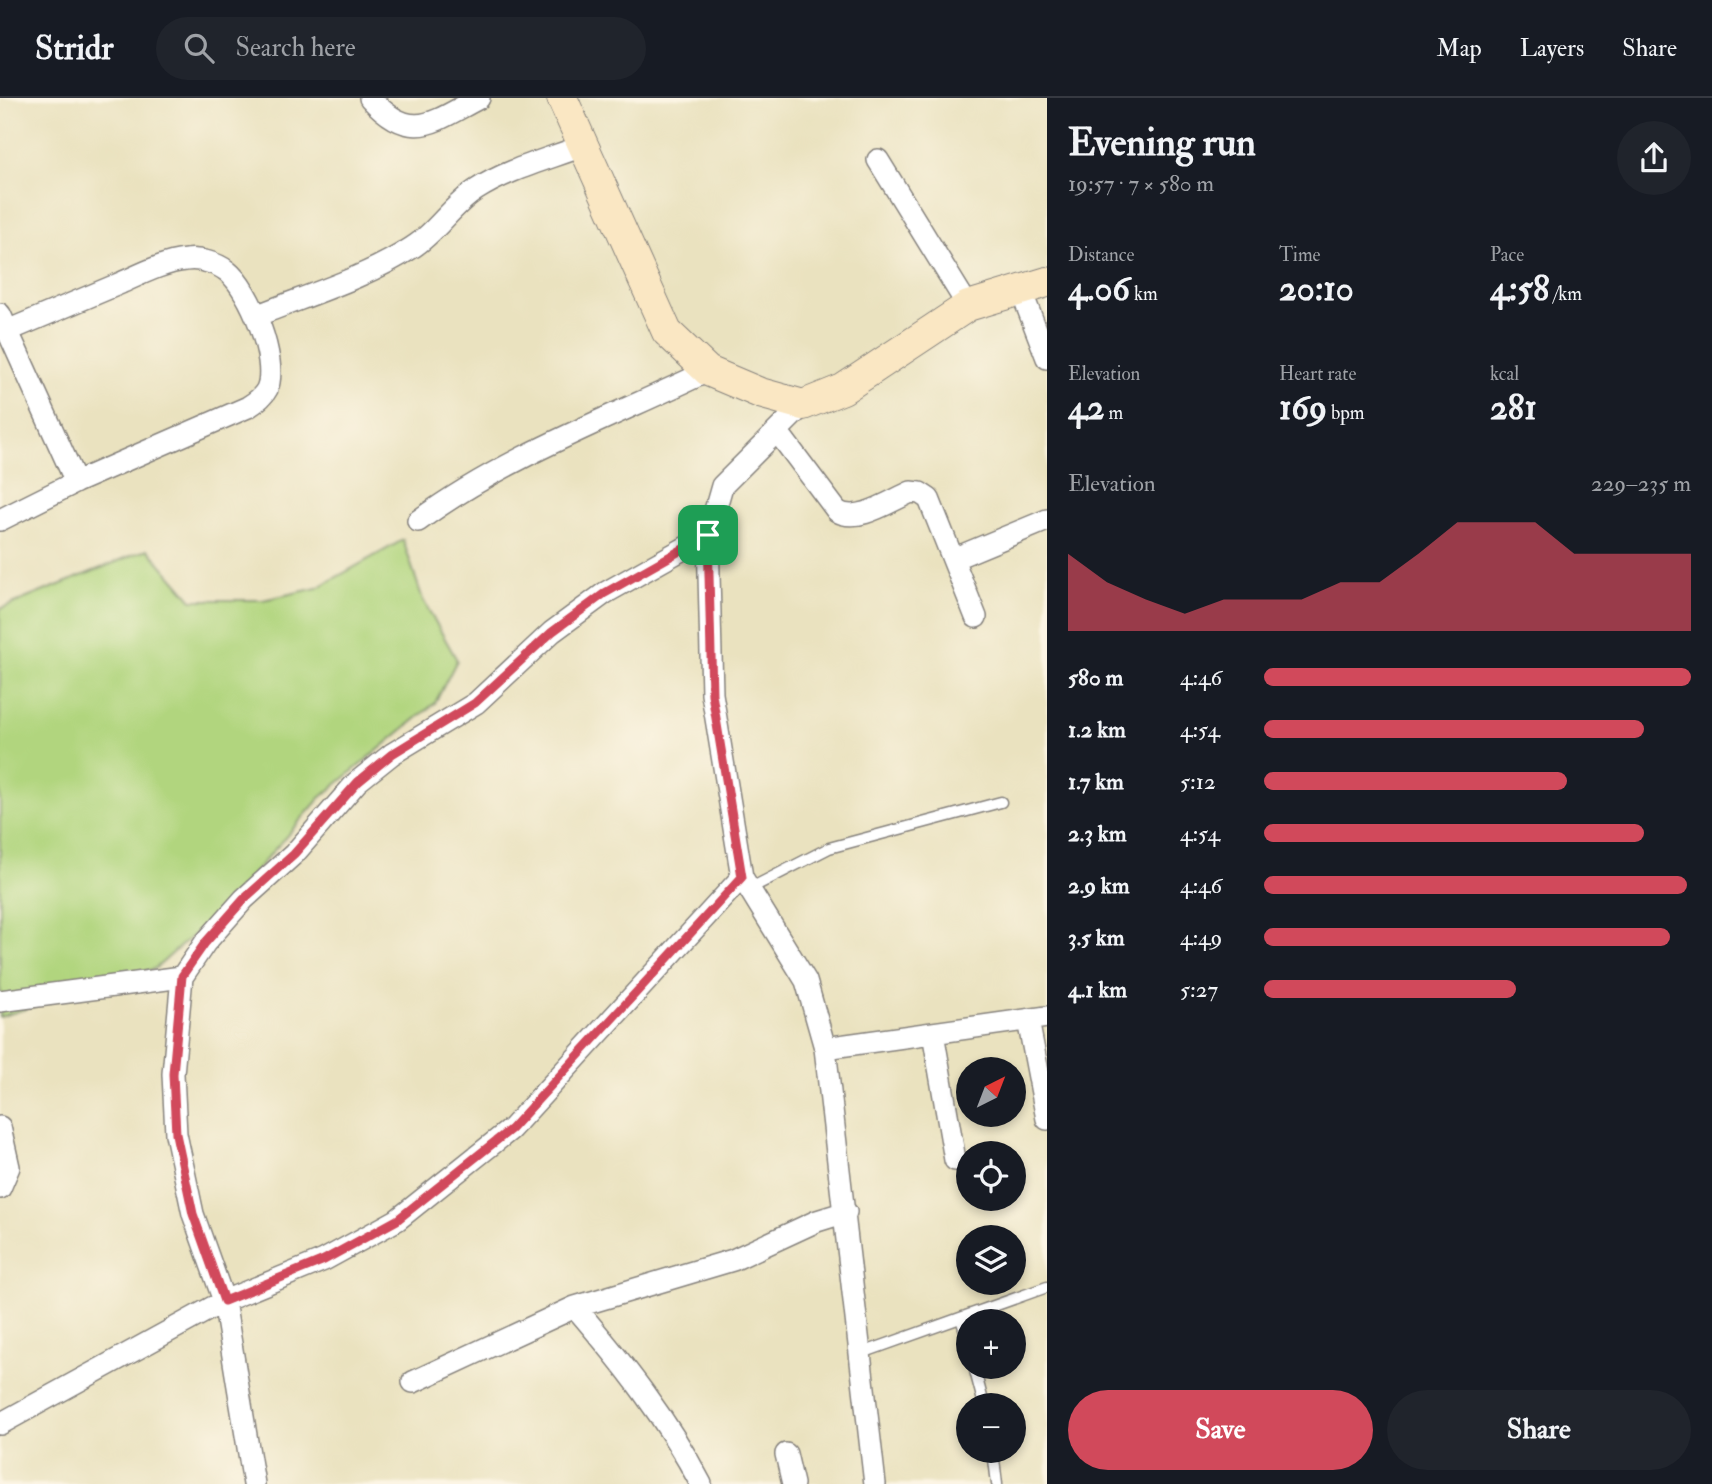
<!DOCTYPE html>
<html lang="en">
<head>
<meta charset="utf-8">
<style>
	body { margin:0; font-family:"IM FELL Double Pica",serif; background:#20242c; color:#f1f3f6; height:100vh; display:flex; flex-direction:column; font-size:26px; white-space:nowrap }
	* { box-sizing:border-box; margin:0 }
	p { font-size:23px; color:#9ea1a6 }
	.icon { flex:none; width:38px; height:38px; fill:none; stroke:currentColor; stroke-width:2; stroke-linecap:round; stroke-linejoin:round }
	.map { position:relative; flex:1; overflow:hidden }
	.drawer { display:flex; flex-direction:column; background:#171b24; width:665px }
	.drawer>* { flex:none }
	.needle { width:46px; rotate:42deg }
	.buttons { position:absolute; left:956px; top:959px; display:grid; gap:14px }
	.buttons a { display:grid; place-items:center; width:70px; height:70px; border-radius:50%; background:#171b24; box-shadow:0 4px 10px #0003; font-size:35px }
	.pin { position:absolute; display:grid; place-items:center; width:60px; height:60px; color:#fff; margin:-30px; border-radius:14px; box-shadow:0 4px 10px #0006 }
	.round { display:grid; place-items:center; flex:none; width:74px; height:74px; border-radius:37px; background:#20242c }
	.summary { display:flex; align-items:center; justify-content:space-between; height:119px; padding:0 21px }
	h1 { font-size:38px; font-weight:800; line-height:52px }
	.stats { display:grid; grid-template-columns:repeat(3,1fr); gap:10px; height:119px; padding:7px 21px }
	.stats div { display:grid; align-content:center }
	.stats b { font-size:35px; font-weight:800 }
	.stats small { font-size:19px; font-weight:400 }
	.stats p { font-size:19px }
	.chart { height:196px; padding:14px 21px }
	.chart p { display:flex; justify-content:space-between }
	.chart svg { width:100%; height:126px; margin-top:7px; fill:#d1495b; opacity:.7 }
	.cta { display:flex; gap:14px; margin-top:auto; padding:14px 21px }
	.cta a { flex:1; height:80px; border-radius:42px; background:#d1495b; color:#fff; font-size:28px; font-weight:800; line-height:80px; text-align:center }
	.cta a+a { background:#20242c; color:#f1f3f6 }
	ul { padding:0 21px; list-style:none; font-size:23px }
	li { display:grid; grid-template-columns:112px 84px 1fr; align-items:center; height:52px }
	li i { height:18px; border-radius:9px; background:#d1495b }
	header { display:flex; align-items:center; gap:42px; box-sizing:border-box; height:98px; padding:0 35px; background:#171b24; border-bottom:2px solid #363941 }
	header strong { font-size:33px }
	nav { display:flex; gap:38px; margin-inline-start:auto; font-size:24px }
	.search { width:490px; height:63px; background:#20242c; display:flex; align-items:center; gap:18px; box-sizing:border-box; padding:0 24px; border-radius:38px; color:#9ea1a6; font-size:26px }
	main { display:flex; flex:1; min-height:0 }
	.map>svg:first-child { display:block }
	.green { fill:#b1d57e; stroke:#6a7c5c; stroke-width:2 }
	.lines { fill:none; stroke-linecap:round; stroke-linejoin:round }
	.lane-casing { stroke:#86827d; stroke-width:13 }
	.street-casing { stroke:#86827d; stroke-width:24 }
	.secondary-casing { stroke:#86827d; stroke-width:32 }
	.lane { stroke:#fff; stroke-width:10 }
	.street { stroke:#fff; stroke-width:21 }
	.secondary { stroke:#fae7c3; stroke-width:30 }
	.route-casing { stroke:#fff; stroke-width:14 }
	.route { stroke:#d1495b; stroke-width:9 }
</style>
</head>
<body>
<header>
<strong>Stridr</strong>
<div class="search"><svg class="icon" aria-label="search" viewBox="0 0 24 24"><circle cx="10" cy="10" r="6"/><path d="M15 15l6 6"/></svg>Search here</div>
<nav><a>Map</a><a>Layers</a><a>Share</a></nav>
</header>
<main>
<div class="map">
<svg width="1047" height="1386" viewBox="0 0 1047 1386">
	<rect width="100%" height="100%" fill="#fcf5e5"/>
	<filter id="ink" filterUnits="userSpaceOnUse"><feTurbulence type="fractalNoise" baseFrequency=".0143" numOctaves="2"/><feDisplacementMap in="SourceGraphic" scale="14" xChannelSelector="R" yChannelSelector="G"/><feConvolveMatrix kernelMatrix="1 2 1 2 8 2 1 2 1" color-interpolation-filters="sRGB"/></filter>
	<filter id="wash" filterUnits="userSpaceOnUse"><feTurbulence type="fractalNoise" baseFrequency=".00686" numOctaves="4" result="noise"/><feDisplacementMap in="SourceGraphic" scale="28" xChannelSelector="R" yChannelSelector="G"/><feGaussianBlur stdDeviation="1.57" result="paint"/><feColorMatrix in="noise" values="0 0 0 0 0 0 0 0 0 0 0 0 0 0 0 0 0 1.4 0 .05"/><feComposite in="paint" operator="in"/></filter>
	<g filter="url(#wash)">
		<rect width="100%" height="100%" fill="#eae2bf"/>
		<!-- green -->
		<path class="green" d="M403,442L423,502L457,562L435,605L320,700L221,812L156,870L0,919V511L148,451L192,502H263L317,490Z"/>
	</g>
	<g filter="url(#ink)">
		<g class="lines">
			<defs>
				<path id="lane" d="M749,791L829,750L1001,704
					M961,1220L968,1244
					M862,1255L1047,1189
					M974,1269L984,1307
					M993,1353L997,1386"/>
				<path id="street" d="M370,0C412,46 433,24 479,0
					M878,62L968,208
					M1020,190L1047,260
					M0,216L76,384
					M256,218C308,197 366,180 413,149C437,134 451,108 476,92C508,71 549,61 585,47
					M777,333L837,413C857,426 890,403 911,394L920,395L929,401L976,519
					M0,422L76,384L248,309C256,304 263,299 267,291C279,263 250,191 227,173C217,165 199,160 186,162C164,164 141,176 121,185C83,201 45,217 7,233
					M418,423C505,359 610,320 708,273
					M953,461L1047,422
					M742,779L806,883L825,950L875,1386
					M0,903L182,879
					M1028,922L1047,1021
					M933,935L955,1062
					M825,950L1047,919
					M0,1029L9,1069L0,1090
					M575,1209C623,1265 667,1321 701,1386
					M413,1284L575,1209L733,1162L817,1123L846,1114
					M0,1326L224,1203L324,1162L397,1122L511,1031L742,779L712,596L708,437L722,388L803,307
					M786,1356L793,1386
					M254,1386L224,1203L193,1116L176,1036L173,976L182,879L205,845L244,801L294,756L357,684L392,656L476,605L552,534L605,495L708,437"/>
				<path id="secondary" d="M562,0L667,234L708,273L760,295L803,307L843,291L968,208L1047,184"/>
			</defs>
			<!-- lane casing -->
			<use href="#lane" class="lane-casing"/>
			<!-- street casing -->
			<use href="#street" class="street-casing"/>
			<!-- secondary casing -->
			<use href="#secondary" class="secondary-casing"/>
			<!-- lane -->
			<use href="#lane" class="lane"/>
			<!-- street -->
			<use href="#street" class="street"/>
			<!-- secondary -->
			<use href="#secondary" class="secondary"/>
		</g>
	</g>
	<g class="lines" filter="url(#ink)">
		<defs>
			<path id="route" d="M708,437L712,596L742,779L511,1031L397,1122L324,1162L224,1203L193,1116L176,1036L173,976L182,878L205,845L244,801L294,756L358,684L392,656L475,605L552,534L605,495Z"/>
		</defs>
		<!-- route casing -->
		<use href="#route" class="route-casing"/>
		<!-- route -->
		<use href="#route" class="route"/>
	</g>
</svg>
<div class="buttons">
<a><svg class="needle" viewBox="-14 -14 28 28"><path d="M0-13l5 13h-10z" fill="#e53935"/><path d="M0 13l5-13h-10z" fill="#9ea1a6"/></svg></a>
<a><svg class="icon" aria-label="locate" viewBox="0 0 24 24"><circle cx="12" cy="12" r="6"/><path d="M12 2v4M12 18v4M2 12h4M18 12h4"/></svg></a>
<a><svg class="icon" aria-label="layers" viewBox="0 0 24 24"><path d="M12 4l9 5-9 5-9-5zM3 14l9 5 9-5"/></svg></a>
<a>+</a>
<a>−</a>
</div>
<div class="pin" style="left:708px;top:437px;background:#1e9e55"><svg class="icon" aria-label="arrive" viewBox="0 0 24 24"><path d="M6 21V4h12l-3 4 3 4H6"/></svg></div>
</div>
<section class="drawer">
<div class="summary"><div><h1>Evening run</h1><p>19:57 · 7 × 580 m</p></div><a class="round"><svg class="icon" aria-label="share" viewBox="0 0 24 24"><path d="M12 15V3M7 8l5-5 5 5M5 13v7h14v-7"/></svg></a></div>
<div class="stats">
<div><p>Distance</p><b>4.06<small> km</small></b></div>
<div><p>Time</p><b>20:10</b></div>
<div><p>Pace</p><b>4:58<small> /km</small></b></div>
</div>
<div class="stats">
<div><p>Elevation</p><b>42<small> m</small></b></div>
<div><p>Heart rate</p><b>169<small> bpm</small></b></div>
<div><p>kcal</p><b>281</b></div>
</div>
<div class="chart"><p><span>Elevation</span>229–235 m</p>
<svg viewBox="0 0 160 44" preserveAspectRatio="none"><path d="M0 44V17L10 27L20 33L30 38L40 33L50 33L60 33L70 27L80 27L90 17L100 6L110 6L120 6L130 17L140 17L150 17L160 17V44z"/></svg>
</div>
<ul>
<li><b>580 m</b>4:46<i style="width:100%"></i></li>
<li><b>1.2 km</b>4:54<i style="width:89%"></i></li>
<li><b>1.7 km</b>5:12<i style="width:71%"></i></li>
<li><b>2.3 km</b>4:54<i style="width:89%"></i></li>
<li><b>2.9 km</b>4:46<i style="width:99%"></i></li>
<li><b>3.5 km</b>4:49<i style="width:95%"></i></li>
<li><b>4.1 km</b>5:27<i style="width:59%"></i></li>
</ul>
<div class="cta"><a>Save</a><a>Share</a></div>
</section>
</main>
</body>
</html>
